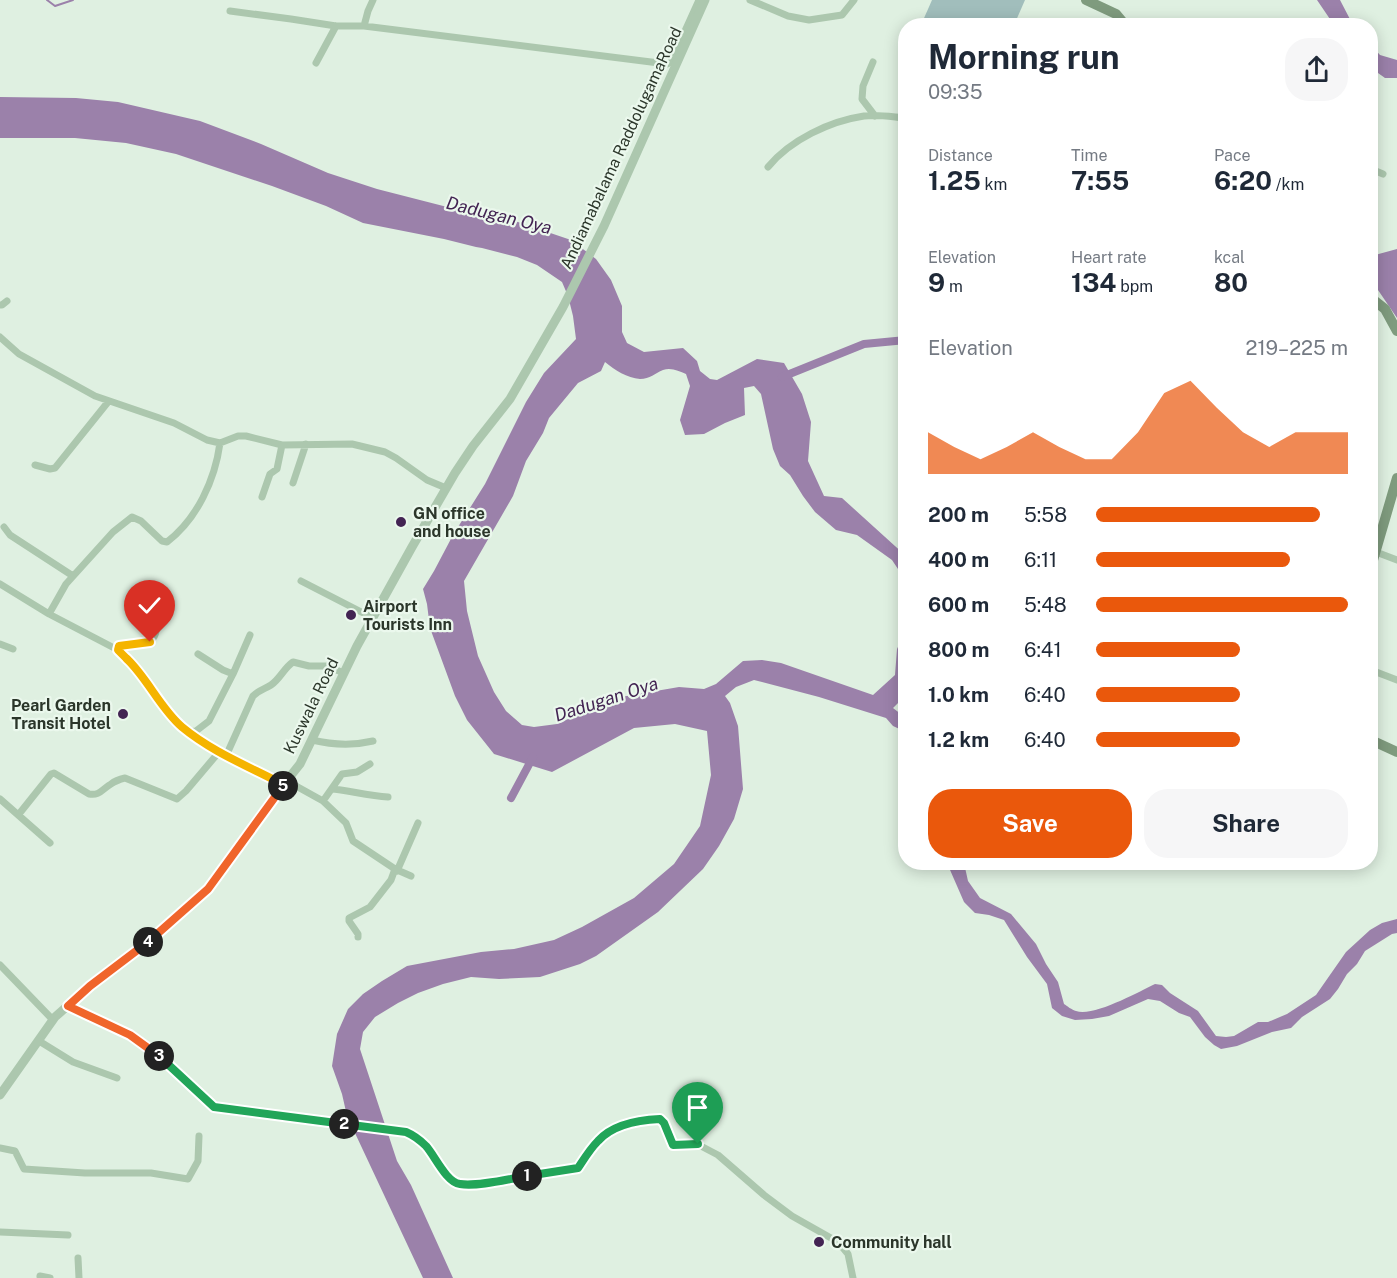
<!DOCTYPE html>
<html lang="en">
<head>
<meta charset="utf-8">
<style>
	body { margin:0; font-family:"Public Sans",sans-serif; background:#f6f6f7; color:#1f2937; height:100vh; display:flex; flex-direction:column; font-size:22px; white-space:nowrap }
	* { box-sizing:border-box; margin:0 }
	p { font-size:20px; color:#747a83 }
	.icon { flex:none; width:33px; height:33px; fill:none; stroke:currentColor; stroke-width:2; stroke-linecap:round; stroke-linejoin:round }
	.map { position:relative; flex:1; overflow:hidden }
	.side { position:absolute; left:898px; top:18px; width:480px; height:852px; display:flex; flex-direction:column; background:#fff; border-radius:24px; box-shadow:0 3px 15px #0003 }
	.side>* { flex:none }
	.pin { position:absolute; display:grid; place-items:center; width:51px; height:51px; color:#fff; margin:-62px -26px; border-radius:50% 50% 50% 0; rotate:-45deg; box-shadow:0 0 6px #0007 }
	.pin .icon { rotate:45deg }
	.km { position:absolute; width:30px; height:30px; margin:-15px; border-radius:50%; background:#222; color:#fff; font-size:16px; line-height:30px; text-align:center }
	.round { display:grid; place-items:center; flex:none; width:63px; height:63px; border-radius:24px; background:#f6f6f7 }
	.overview { display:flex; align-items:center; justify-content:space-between; height:102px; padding:0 30px }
	h1 { font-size:33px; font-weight:700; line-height:45px }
	.metrics { display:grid; grid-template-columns:repeat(3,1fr); gap:9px; height:102px; padding:6px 30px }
	.metrics div { display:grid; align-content:center }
	.metrics b { font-size:26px; font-weight:700 }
	.metrics small { font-size:16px; font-weight:400 }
	.metrics p { font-size:16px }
	.chart { height:168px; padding:12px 30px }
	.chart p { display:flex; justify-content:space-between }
	.chart svg { width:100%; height:108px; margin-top:6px; fill:#ea580c; opacity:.7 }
	.button { display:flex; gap:12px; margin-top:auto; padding:12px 30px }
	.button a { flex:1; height:69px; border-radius:24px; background:#ea580c; color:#fff; font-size:24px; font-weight:700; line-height:69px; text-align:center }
	.button a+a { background:#f6f6f7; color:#1f2937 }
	ul { padding:0 30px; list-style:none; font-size:20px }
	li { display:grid; grid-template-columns:96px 72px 1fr; align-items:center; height:45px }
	li i { height:15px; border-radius:8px; background:#ea580c }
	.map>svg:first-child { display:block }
	.green { fill:#a1bebc }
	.water { fill:#9b81aa }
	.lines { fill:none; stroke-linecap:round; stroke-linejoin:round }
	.stream { stroke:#9b81aa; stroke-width:2 }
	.canal { stroke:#9b81aa; stroke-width:8 }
	.minor { stroke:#acc7ae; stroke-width:7 }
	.tertiary { stroke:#acc7ae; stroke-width:9 }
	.secondary { stroke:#7f9b7e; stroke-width:10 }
	.split-1-casing { stroke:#fff; stroke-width:12 }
	.split-2-casing { stroke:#fff; stroke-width:12 }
	.split-3-casing { stroke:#fff; stroke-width:12 }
	.split-4-casing { stroke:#fff; stroke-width:12 }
	.split-5-casing { stroke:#fff; stroke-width:12 }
	.split-6-casing { stroke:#fff; stroke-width:12 }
	.split-7-casing { stroke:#fff; stroke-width:12 }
	.split-1 { stroke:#22a559; stroke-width:8 }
	.split-2 { stroke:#22a559; stroke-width:8 }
	.split-3 { stroke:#22a559; stroke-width:8 }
	.split-4 { stroke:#f0652b; stroke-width:8 }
	.split-5 { stroke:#f0652b; stroke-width:8 }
	.split-6 { stroke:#f5b400; stroke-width:8 }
	.split-7 { stroke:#f5b400; stroke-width:8 }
	.poi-dot { fill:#432453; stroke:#ebf8ed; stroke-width:2 }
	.labels { text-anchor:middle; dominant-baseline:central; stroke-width:4.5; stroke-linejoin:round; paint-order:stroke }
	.street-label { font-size:16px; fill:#2b362a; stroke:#ebf8ed }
	.poi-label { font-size:16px; font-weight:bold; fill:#2b362a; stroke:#ebf8ed; text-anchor:start }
	.water-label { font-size:18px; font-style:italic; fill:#432453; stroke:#ebf8ed }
</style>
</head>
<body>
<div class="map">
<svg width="1397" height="1278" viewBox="0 0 1397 1278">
	<rect width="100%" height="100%" fill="#dff0e1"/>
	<!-- green -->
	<path class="green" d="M932,0H1025L1014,25H921Z"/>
	<!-- water -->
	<path class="water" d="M1317,0H1340L1353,25H1334Z
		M1371,45L1380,55L1397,60V78H1385L1371,68Z
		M0,97L76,98L118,102L200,121L261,144L328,173L377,189L494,219L515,221L571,240L596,259L611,280L622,306V332L627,343L644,352L683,348L697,361L700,371L710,379L717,380L757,359L784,363L802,394L811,422L808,461L824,496L842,498L906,556V581L892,560L857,535L836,530L815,512L803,496L790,475L780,466L773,449L761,394L754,386L744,388L745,415L725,423L704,434L685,435L680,420L690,386L686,374C679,371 671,367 663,370C655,373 650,379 640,379C627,378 615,370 605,362L601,371L578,383L549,418L543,433L526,461L513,496L464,581L467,611L478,656L494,692L506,711L522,725L534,727L557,724L615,698L679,687L704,689L716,684L743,661L762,660L781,663L873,695L895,675L897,649L906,630V695L893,708L906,718V732L893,726L886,718L819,697L754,680L736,687L725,696L730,703L738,726L743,789L734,819L719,846L703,869L658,912L596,956L580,964L540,977L499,979L471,977L443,984L418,993L398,1003L375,1017L363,1032L360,1049L397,1161L411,1185L453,1278H423L347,1116L342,1094L332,1066L337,1034L348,1009L363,994L382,981L407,966L481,952L514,949L554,940L582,927L634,898L674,864L700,826L711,775L707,731L675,724L634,728L552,772L494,754L467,720L455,696L430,628L427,604L423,589L434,571L453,535L485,484L526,402L544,373L576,339L573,316L568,296L562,282L537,265L517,257L482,248L476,247L444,239L363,223L326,206L272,186L176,154L126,143L75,138H0Z
		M1397,249V318L1378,290L1371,286V253L1375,255Z
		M947,863H964L968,881L980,898L1011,914L1036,944L1046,964L1058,982L1064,1004C1067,1006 1072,1010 1076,1011C1094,1017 1138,992 1155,984L1162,985L1170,993L1198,1011L1216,1036L1226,1037L1234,1036L1258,1022H1268L1287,1014L1316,995L1346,952L1370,930L1382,923L1397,919V933L1392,934L1365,951L1357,964L1347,974L1338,989L1330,999L1302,1017L1291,1028L1272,1032L1237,1046L1221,1049L1214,1045L1205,1037L1190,1017L1179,1013L1160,1001L1148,999L1109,1016L1092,1019L1075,1020L1062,1016L1052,1008L1047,984L1027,957L1004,920L989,915L975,913L964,902Z"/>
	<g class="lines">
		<!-- stream -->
		<path class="stream" d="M47,0L55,6L73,0"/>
		<!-- canal -->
		<path class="canal" d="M782,377L864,344L906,340
			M511,798L533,757"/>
		<!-- minor -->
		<path class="minor" d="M373,0L368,11L364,26L667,64L671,62L699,0
			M750,0L788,16L809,20L842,15L854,0
			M230,11L291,19L336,26H364
			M873,62L863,86L862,99L875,116
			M316,63L336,26
			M768,167C790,140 830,121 864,116C877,114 893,117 906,118
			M1371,169L1383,174
			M0,305H2L7,301
			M0,337L19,354L95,396L174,423L207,440L220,443L238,436H246L282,445L352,444L385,452L396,458L427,480L446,488
			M35,465L50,469L55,468L108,402
			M293,483L306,444
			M262,497L270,474L277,469L282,445
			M4,527L10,535L73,576
			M1376,552L1397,560
			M301,581L373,618
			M0,584L49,614L118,650L132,663L163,706L182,727L219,752L284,785
			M49,614L66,584L113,532L132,517L141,521L162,541L167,542C197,519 215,480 220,443
			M0,644L13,649
			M118,650L119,646L150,642C160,632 156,622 154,609
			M198,654L223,670L233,674
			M1371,670L1397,680
			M189,732L196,731L209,721L233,674L250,635
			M312,740C333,745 352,746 373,741
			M226,756L253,696C259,690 265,689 271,685C280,679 284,668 293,662L309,666H326L344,673
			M287,781L323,801L346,823L353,841L395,869L411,876
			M333,789C351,791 369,796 388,797
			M0,799L50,843
			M323,801L342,774L357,772L370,764
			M19,814L51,774L54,773L89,794C100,796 102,789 111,784C115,781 121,779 125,778L177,799L186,791L219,752
			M397,871L418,823
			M358,937V934L349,921V918L370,907L391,880L395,869
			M0,965L53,1020
			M68,1006L130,1035L154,1052L214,1107L406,1132L413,1135L426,1146L450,1179L459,1184H477L577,1168C584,1159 590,1149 598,1141C613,1124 638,1120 660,1119L664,1123L673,1145L697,1144L718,1155L764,1195L792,1216L838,1242L848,1254L853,1278
			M39,1041L73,1062L117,1078
			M0,1148L15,1151L24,1169L85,1173H151L188,1179L198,1161L199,1136
			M0,1232L68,1235
			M78,1258L79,1278
			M40,1276L50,1278"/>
		<!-- tertiary -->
		<path class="tertiary" d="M0,1095L55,1017L90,986L145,944L208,889L269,803L300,764L357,646L412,547L455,473L473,446L510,399L563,307L604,226L705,0"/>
		<!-- secondary -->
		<path class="secondary" d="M1086,0L1116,14L1126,26
			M1371,298L1385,309L1397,331
			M1371,567L1397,478
			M1371,740L1397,752"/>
	</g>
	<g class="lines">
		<defs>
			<path id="split-1" d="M527,1176L578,1168C584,1159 590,1149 598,1141C613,1124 638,1120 660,1119L664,1123L673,1145L698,1144"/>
			<path id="split-2" d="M344,1124L406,1132C413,1135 420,1140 426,1146C435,1156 446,1182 460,1184C477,1187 509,1179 527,1176"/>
			<path id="split-3" d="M159,1056L214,1107L344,1124"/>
			<path id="split-4" d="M148,942L90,986L68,1006L130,1035L159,1056"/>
			<path id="split-5" d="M148,942L208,889L283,786"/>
			<path id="split-6" d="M127,659C148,679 160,708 182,727C212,752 250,767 284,785L283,786"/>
			<path id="split-7" d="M127,659L118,650L119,646L150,642"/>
		</defs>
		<!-- split-1 casing -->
		<use href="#split-1" class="split-1-casing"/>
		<!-- split-2 casing -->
		<use href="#split-2" class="split-2-casing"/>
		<!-- split-3 casing -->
		<use href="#split-3" class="split-3-casing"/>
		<!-- split-4 casing -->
		<use href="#split-4" class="split-4-casing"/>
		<!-- split-5 casing -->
		<use href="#split-5" class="split-5-casing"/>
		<!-- split-6 casing -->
		<use href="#split-6" class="split-6-casing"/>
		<!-- split-7 casing -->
		<use href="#split-7" class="split-7-casing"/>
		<!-- split-1 -->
		<use href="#split-1" class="split-1"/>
		<!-- split-2 -->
		<use href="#split-2" class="split-2"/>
		<!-- split-3 -->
		<use href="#split-3" class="split-3"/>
		<!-- split-4 -->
		<use href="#split-4" class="split-4"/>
		<!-- split-5 -->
		<use href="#split-5" class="split-5"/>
		<!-- split-6 -->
		<use href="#split-6" class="split-6"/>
		<!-- split-7 -->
		<use href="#split-7" class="split-7"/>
	</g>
	<!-- markers -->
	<g class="poi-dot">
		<circle cx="401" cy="522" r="6"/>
		<circle cx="351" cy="615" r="6"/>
		<circle cx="123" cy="714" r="6"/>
		<circle cx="819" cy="1242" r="6"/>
	</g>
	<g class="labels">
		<!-- street labels -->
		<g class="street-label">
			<text transform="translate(621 148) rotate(-65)">Andiamabalama RaddolugamaRoad</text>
			<text transform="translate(311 706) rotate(-64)">Kuswala Road</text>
		</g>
		<!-- poi labels -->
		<g class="poi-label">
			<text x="413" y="513">GN office<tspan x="413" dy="18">and house</tspan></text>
			<text x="363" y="606">Airport<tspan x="363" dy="18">Tourists Inn</tspan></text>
			<text x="111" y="705" text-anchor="end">Pearl Garden<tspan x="111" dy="18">Transit Hotel</tspan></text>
			<text x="831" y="1242">Community hall</text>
		</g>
		<!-- water labels -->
		<g class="water-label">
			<text transform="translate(499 215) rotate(14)">Dadugan Oya</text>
			<text transform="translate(606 699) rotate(-18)">Dadugan Oya</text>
		</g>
	</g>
</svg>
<div class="pin" style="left:698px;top:1144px;background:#1e9e55"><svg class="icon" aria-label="arrive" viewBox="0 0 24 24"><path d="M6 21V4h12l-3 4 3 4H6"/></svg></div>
<div class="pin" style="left:150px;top:642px;background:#d93025"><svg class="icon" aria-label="check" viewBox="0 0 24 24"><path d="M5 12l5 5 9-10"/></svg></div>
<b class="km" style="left:527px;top:1176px">1</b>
<b class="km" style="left:344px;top:1124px">2</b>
<b class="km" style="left:159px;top:1056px">3</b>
<b class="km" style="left:148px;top:942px">4</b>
<b class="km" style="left:283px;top:786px">5</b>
<section class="side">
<div class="overview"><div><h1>Morning run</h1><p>09:35</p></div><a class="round"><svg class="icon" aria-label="share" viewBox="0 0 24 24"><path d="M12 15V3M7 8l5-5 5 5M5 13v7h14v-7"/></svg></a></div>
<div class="metrics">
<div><p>Distance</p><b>1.25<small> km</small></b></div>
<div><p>Time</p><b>7:55</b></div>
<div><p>Pace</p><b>6:20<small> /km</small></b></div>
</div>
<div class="metrics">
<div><p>Elevation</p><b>9<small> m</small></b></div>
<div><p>Heart rate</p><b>134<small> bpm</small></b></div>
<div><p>kcal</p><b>80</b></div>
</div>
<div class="chart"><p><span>Elevation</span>219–225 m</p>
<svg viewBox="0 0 160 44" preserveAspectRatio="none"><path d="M0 44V27L10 33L20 38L30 33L40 27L50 33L60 38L70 38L80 27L90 11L100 6L110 17L120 27L130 33L140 27L150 27L160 27V44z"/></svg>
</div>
<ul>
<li><b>200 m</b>5:58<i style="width:89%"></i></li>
<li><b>400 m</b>6:11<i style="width:77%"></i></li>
<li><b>600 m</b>5:48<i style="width:100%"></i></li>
<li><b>800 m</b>6:41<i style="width:57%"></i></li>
<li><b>1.0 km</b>6:40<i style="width:57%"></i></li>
<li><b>1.2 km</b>6:40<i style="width:57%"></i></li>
</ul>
<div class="button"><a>Save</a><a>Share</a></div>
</section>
</div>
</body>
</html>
